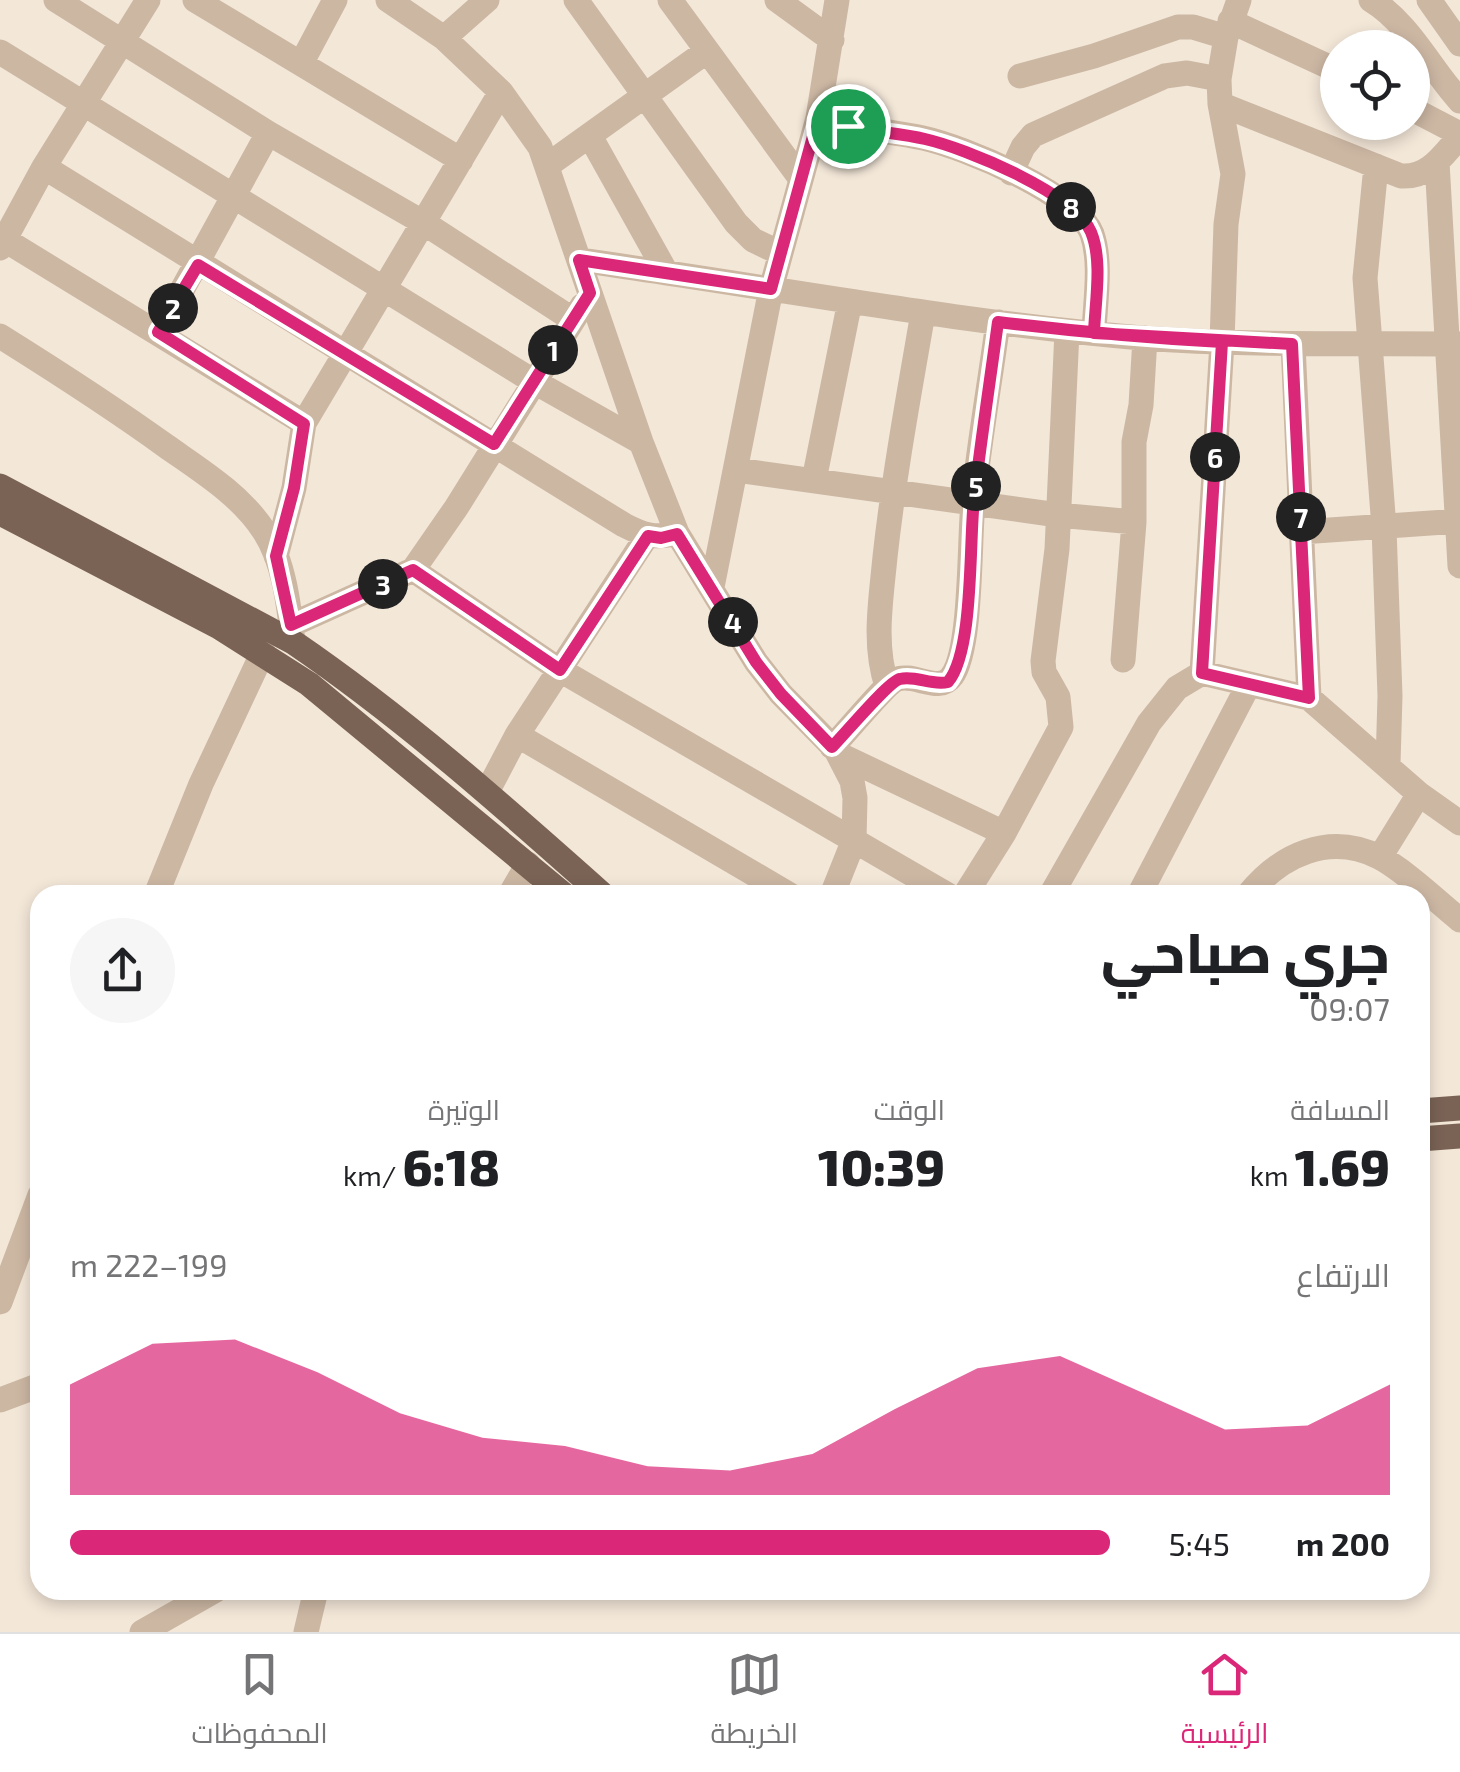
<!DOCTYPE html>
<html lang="ar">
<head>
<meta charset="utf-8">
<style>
	body { margin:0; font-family:"Exo 2",Cairo,sans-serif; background:#f6f6f6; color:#202124; direction:rtl; height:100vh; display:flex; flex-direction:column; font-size:38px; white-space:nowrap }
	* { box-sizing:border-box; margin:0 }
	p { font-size:32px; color:#757577 }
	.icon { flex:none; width:55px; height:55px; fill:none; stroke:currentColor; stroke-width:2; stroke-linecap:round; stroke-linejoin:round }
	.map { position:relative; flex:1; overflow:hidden; direction:ltr }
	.details { position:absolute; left:30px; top:885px; width:1400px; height:715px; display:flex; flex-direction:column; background:#fff; border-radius:30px; box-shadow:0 5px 15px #0003; direction:rtl }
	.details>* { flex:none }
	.buttons { position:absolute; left:1320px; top:30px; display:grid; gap:20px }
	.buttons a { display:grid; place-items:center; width:110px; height:110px; border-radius:50%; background:#fff; box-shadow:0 5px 15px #0003; font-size:50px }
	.pin { position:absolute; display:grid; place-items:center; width:85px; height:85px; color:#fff; margin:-42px; border:5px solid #fff; border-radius:50%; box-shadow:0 2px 10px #0007 }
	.km { position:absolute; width:50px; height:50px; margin:-25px; border-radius:50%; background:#222; color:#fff; font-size:28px; line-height:50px; text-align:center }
	.round { display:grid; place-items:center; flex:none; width:105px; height:105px; border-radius:52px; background:#f6f6f6 }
	.headline { display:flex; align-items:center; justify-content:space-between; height:170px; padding:0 40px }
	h1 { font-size:55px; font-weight:800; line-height:75px }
	.figures { display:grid; grid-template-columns:repeat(3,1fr); gap:15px; height:170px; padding:10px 40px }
	.figures div { display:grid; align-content:center }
	.figures b { font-size:50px; font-weight:800 }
	.figures small { font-size:28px; font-weight:400 }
	.figures p { font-size:28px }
	.chart { height:280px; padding:20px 40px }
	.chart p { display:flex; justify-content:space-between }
	.chart svg { width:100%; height:180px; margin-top:10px; fill:#db2777; opacity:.7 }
	ul { padding:0 40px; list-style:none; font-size:32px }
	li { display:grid; grid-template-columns:160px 120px 1fr; align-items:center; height:75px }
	li i { height:25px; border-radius:12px; background:#db2777 }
	.dock { display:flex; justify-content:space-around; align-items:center; height:140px; border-top:2px solid #e0e0e0; background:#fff; font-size:28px; color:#757577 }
	.dock a { display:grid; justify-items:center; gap:5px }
	.dock .active { color:#db2777 }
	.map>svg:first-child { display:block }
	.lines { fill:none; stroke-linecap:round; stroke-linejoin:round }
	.minor { stroke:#ccb7a3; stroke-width:25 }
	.major { stroke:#7a6355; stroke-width:25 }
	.route-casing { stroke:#fff; stroke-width:20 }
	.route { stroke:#db2777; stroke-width:12 }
</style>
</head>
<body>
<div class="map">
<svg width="1460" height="1632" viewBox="0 0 1460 1632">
	<rect width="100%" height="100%" fill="#f3e7d8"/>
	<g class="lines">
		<!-- minor -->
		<path class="minor" d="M56,0L268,133L424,223L572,319
			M195,0L461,160
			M388,0L444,38L501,92L540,147L641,442L677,533L756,662L781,694L836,750L852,781L855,798L854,840L832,895
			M576,0L736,223L753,240L780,253
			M670,0L801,179
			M777,0L832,40
			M1239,0L1226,37L1219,79L1220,104L1233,174L1226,224L1222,342L1202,673L1309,698
			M1371,0C1409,23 1430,68 1460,101
			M1429,0L1460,44
			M1230,21L1338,71
			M444,38L487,0
			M0,52L533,381L641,442
			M302,62L335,0
			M1020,76L1094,56L1178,27H1193L1226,37
			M1220,104L1401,176C1429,178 1443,155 1460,136
			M1412,109L1460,134
			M818,118C853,128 888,131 923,138C964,147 1077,194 1092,234C1102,263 1095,302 1094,333
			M590,136L666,272
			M1437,162L1460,566
			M548,165L707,51
			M1376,166L1365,278L1384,528L1390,696L1388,764
			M44,167L624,525C643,535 656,539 677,533
			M1011,173L1023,147L1033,135L1165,76L1187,73L1219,79
			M5,240L304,423
			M0,248L44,167L148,0
			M579,260C767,286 953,322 1142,338C1248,346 1354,343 1460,344
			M159,332L268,133
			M0,336C56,371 112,407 166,446C200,470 241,495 264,531C284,561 289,606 293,642
			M1293,344L1309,698L1419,794L1460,823
			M737,470L1058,515L1134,522
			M814,480L850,301
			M1301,532L1460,521
			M276,556L294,488L304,423L501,92
			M413,570L560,670L948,895
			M712,587L771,289L818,118L837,0
			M291,625L413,570L456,508L582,306
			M1123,660L1134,522V442L1141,405L1145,338
			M887,686C873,644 881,600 885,557C894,475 909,394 923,313
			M517,735L647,536
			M832,747C844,735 885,685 895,680C913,671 939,695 952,676C972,649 969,541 973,503C979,443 990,382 998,322
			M838,754L1004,833
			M487,792L517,735L790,895
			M1380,857L1419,794
			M156,895L201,784L263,652
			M510,895L528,864
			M965,895L1004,833L1061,727L1058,697L1044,672L1043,661L1057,549L1067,331
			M1051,895L1149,723L1177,688L1202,673
			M1139,895L1249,684
			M1248,895C1280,855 1329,832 1379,857C1403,869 1438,902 1460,920
			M0,1302L40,1195
			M0,1400L40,1385
			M142,1632L216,1590
			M306,1632L316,1590"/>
		<!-- major -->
		<path class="major" d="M0,486L293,642C403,717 503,806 603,895
			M0,513L219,627L309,684L564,895
			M1420,1111L1460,1108
			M1420,1139L1460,1136"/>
	</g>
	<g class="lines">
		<defs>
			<path id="route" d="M848,126L818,118L771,289L579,260L590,293L494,444L198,265L158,332L304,424L294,488L276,556L291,625L413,570L560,670L648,536L661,538L677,534L756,662L781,694L832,747C844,735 889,681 900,679C916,675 931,686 948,682C974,651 969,543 974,499C981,440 990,381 998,322C1072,331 1147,338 1222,342L1202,673L1309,698L1292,344L1094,333C1095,303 1103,261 1091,232C1075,193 965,148 925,139C900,133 873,132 848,126"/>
		</defs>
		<!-- route casing -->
		<use href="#route" class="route-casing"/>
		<!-- route -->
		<use href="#route" class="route"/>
	</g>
</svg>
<div class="buttons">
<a><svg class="icon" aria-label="locate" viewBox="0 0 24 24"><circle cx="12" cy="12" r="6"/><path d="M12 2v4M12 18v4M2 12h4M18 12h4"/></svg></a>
</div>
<div class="pin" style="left:848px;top:126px;background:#1e9e55"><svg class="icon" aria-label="arrive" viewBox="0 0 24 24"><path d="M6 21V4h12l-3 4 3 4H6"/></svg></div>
<b class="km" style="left:553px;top:350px">1</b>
<b class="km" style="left:173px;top:308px">2</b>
<b class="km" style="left:383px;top:584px">3</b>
<b class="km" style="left:733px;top:622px">4</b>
<b class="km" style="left:976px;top:486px">5</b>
<b class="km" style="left:1215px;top:457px">6</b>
<b class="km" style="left:1301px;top:517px">7</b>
<b class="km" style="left:1071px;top:207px">8</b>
<section class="details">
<div class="headline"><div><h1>جري صباحي</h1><p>09:07</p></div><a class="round"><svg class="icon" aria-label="share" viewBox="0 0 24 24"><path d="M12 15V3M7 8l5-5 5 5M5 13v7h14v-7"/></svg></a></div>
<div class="figures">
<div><p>المسافة</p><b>1.69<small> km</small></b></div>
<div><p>الوقت</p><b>10:39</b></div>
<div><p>الوتيرة</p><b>6:18<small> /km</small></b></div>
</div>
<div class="chart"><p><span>الارتفاع</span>199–222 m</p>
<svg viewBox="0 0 160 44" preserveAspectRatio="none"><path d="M0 44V17L10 7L20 6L30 14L40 24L50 30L60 32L70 37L80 38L90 34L100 23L110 13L120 10L130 19L140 28L150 27L160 17V44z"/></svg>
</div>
<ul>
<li><b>200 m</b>5:45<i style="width:100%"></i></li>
</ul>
</section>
</div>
<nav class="dock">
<a class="active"><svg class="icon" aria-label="home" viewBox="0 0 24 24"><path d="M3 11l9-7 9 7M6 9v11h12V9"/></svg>الرئيسية</a>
<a><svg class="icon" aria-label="map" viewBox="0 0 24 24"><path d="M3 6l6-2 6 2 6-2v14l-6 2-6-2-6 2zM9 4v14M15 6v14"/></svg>الخريطة</a>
<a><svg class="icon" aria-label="saved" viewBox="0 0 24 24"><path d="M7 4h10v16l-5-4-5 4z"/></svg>المحفوظات</a>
</nav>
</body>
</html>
